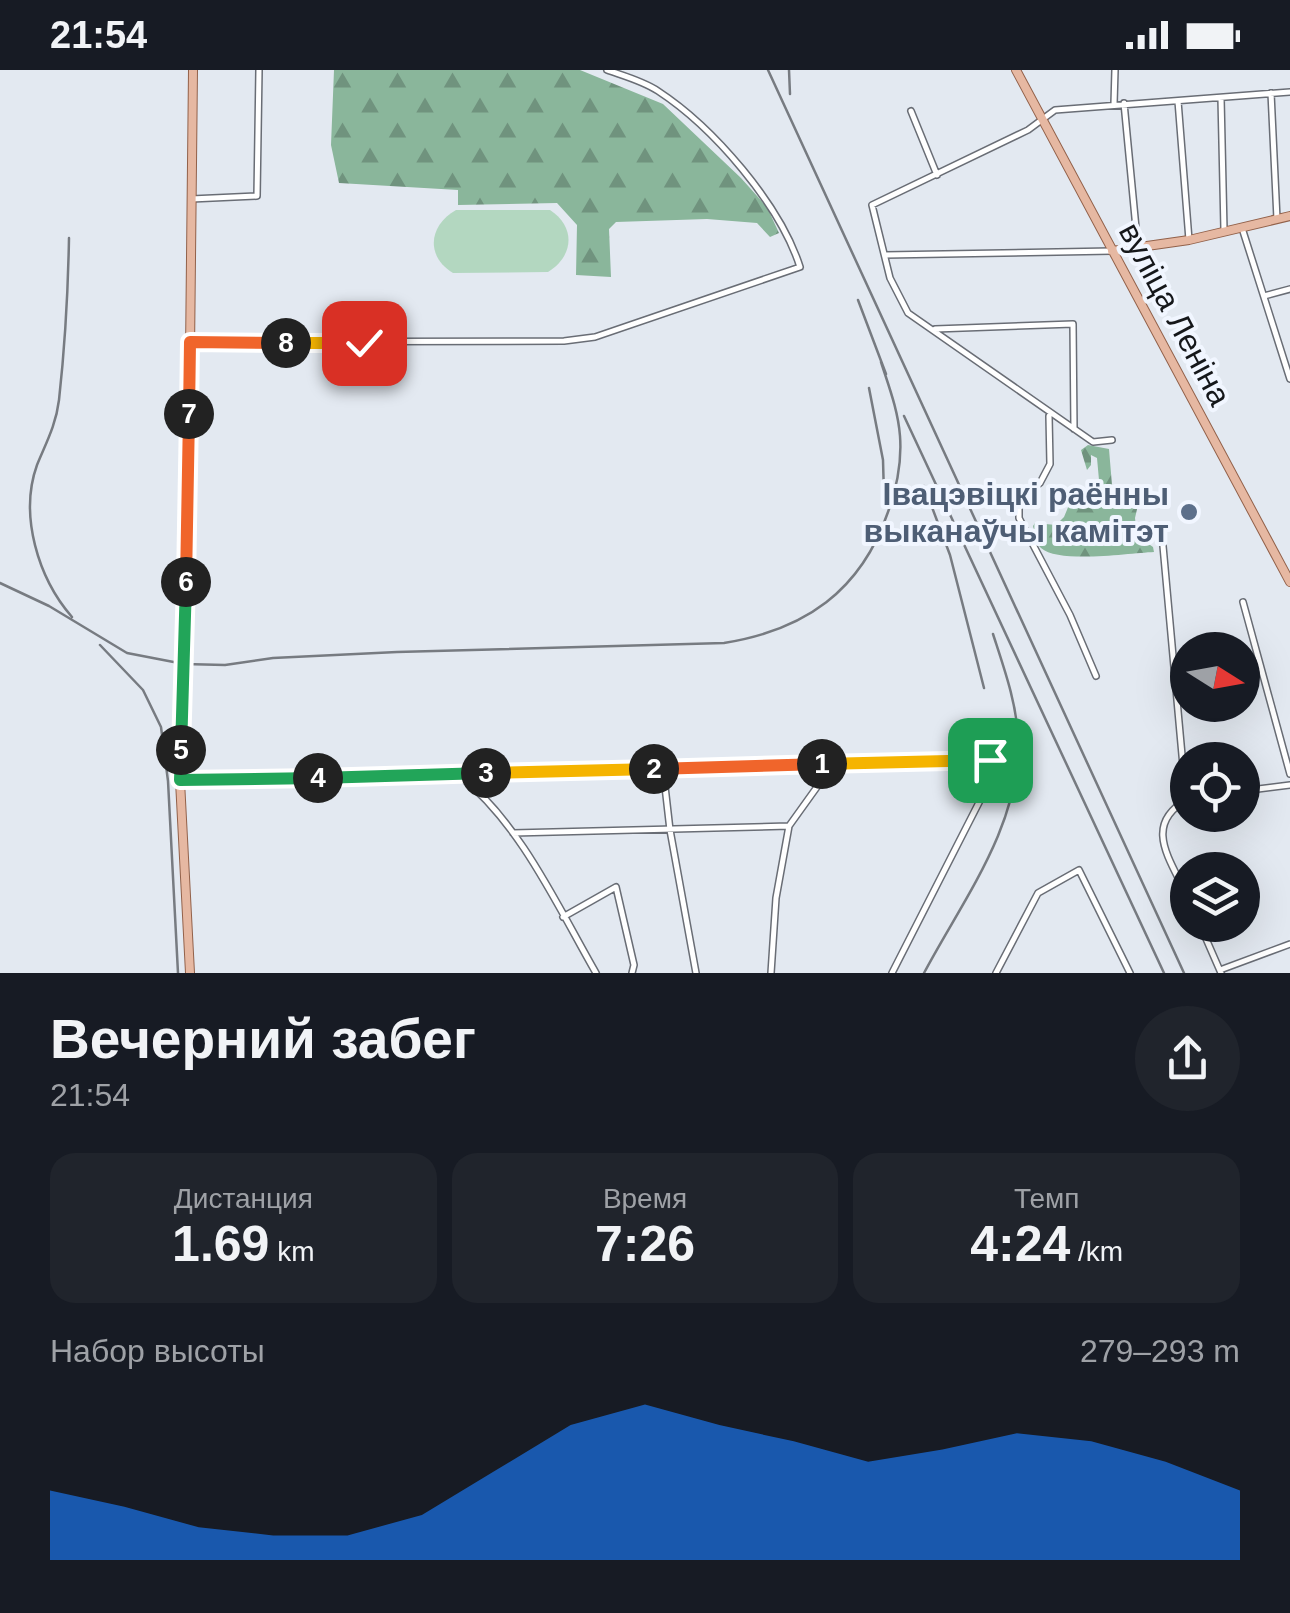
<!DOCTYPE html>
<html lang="ru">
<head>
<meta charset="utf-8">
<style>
	body { margin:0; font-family:Helvetica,sans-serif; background:#20242c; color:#f1f3f6; height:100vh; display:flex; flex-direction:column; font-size:38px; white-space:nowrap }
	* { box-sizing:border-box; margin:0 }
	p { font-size:32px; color:#9ea1a6 }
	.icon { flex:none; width:55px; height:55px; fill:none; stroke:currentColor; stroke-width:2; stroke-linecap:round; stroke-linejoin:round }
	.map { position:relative; height:903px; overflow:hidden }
	.drawer { display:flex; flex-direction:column; background:#171b24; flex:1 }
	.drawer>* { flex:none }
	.needle { width:65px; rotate:101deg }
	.tools { position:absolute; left:1170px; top:562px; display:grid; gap:20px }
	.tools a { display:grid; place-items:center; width:90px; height:90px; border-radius:50%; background:#171b24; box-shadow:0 10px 40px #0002; font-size:50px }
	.pin { position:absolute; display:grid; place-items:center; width:85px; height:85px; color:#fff; margin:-42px; border-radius:20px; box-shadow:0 5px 15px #0006 }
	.km { position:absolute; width:50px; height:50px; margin:-25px; border-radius:50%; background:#222; color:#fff; font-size:28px; line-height:50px; text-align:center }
	.round { display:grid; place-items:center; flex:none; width:105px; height:105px; border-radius:52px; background:#20242c }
	.head { display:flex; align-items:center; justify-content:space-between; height:170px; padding:0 50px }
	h1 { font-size:55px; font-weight:700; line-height:75px }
	.metrics { display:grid; grid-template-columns:repeat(3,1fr); gap:15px; height:170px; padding:10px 50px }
	.metrics div { display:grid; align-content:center; border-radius:25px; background:#20242c; text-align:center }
	.metrics b { font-size:50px; font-weight:700 }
	.metrics small { font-size:28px; font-weight:400 }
	.metrics p { font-size:28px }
	.chart { height:280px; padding:20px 50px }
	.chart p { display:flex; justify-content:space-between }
	.chart svg { width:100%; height:180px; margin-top:10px; fill:#1a73e8; opacity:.7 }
	.status { display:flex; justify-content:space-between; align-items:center; height:70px; padding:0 50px; background:#171b24; direction:ltr }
	.status svg { height:28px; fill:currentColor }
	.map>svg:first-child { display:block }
	.forest { fill:url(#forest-firs) }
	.pitch { fill:#b3d7c0 }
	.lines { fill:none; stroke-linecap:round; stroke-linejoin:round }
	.minor-casing { stroke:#696d75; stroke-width:8 }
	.primary-casing { stroke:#92614a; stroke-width:10 }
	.minor { stroke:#fff; stroke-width:5 }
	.primary { stroke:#e6b8a2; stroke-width:8 }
	.rail { stroke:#777b81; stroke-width:2.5 }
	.split-1-casing { stroke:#fff; stroke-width:20 }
	.split-2-casing { stroke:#fff; stroke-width:20 }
	.split-3-casing { stroke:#fff; stroke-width:20 }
	.split-4-casing { stroke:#fff; stroke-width:20 }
	.split-5-casing { stroke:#fff; stroke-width:20 }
	.split-6-casing { stroke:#fff; stroke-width:20 }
	.split-7-casing { stroke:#fff; stroke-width:20 }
	.split-8-casing { stroke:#fff; stroke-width:20 }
	.split-9-casing { stroke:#fff; stroke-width:20 }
	.split-1 { stroke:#f5b400; stroke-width:12 }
	.split-2 { stroke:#f0652b; stroke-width:12 }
	.split-3 { stroke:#f5b400; stroke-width:12 }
	.split-4 { stroke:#22a559; stroke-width:12 }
	.split-5 { stroke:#22a559; stroke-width:12 }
	.split-6 { stroke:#22a559; stroke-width:12 }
	.split-7 { stroke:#f0652b; stroke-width:12 }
	.split-8 { stroke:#f0652b; stroke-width:12 }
	.split-9 { stroke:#f5b400; stroke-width:12 }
	.service-dot { fill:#5c6f8a; stroke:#f1f6ff; stroke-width:4 }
	.labels { text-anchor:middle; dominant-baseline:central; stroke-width:8; stroke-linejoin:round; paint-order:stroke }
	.street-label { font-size:32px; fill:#15171a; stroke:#f1f6ff }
	.service-label { font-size:32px; font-weight:bold; fill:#4e5e75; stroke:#f1f6ff; text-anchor:end }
</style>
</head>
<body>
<div class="status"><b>21:54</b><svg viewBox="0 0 49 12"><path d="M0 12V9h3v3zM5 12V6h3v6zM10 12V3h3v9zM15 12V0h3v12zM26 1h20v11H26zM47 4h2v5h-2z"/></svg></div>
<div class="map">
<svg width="1290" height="903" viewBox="0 0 1290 903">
	<defs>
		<pattern id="forest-firs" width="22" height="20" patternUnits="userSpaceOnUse" patternTransform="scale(2.5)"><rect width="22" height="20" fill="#8ab69b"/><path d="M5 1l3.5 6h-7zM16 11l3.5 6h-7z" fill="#70937e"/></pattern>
	</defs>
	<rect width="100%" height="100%" fill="#e3e9f1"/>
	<!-- forest -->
	<path class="forest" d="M334,0H580L663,34L741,108L767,137L779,163L770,167L757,153L707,149L616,152L609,159L611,207L576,205L577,155L557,133L458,135V120L339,113L331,75Z
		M1088,375L1109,379L1112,415L1107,423L1110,428L1138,435L1135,448L1137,466L1153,477L1154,482C1130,483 1059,494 1041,478C1035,473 1035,464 1033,456L1035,453L1056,455L1064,447L1069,435L1090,423L1099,410L1097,388L1091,385V395L1087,400L1081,380Z"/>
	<!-- pitch -->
	<path class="pitch" d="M456,140H550C576,157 574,186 548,202L453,203C425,186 429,155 456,140Z"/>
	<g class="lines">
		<defs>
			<path id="minor" d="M1271,23L1277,149
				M1221,28L1224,160
				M1178,31L1189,170
				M1124,33L1138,179
				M1114,34L1115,0
				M911,41L937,105
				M191,129L257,126L259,0
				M1242,158L1290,309
				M885,185L1112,181
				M1264,226L1290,219
				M935,259L1073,254L1074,359
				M190,272L564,271L595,267L800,197C780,134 713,57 658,21C643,11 624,6 607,0
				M1049,346L1050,394L1040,413L1019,430V448L1070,545L1096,606
				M1112,370L1093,372L908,243L890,208L872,135L1028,60L1055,40L1290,22
				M1163,476L1186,729
				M1243,532L1290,704
				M663,699L670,760L696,903
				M460,706C520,753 558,837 596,903
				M180,711L990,690L993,705L892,903
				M1242,721L1290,715
				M1188,729C1141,755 1171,790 1188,828
				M513,763L789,756
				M563,847L616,817L634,895L632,903
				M1200,855L1221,903
				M1220,900L1290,874
				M771,903L776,828L789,756L827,703L829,694
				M996,903L1038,823L1079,800L1130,903"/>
			<path id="primary" d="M1016,0L1290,512
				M1112,181L1189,170L1290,146
				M190,903L180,711L189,376L193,0"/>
		</defs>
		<!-- minor casing -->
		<use href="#minor" class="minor-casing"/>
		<!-- primary casing -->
		<use href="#primary" class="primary-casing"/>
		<!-- minor -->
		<use href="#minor" class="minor"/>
		<!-- primary -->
		<use href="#primary" class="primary"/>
		<!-- rail -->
		<path class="rail" d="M768,0L1184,903
			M789,0L790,24
			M69,168C68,223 65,276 59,330C56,355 46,373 37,395C19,445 38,508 72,547
			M858,230L886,304
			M869,318L883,390L884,426
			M904,346L1164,903
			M924,416L950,485L984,618
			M0,513L49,536L127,583L184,594L225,595L273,588L397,582L724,573C805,560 861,521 888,442C897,417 902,393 900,366C898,340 889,317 881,292
			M100,575L143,620L161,657L168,711L178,903
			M924,903C962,831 1021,755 1018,669C1017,634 1004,598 993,564"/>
	</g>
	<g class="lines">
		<defs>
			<path id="split-1" d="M822,694L990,690"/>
			<path id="split-2" d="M654,699L822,694"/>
			<path id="split-3" d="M486,703L654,699"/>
			<path id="split-4" d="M318,708L486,703"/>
			<path id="split-5" d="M181,680L180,710L318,708"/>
			<path id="split-6" d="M181,680L186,512"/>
			<path id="split-7" d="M186,512L189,344"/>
			<path id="split-8" d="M189,344L190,272L286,273"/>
			<path id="split-9" d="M286,273H364"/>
		</defs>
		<!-- split-1 casing -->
		<use href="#split-1" class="split-1-casing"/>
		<!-- split-2 casing -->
		<use href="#split-2" class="split-2-casing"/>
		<!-- split-3 casing -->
		<use href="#split-3" class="split-3-casing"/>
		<!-- split-4 casing -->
		<use href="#split-4" class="split-4-casing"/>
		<!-- split-5 casing -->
		<use href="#split-5" class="split-5-casing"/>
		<!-- split-6 casing -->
		<use href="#split-6" class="split-6-casing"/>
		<!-- split-7 casing -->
		<use href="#split-7" class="split-7-casing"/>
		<!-- split-8 casing -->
		<use href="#split-8" class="split-8-casing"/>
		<!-- split-9 casing -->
		<use href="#split-9" class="split-9-casing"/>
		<!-- split-1 -->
		<use href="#split-1" class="split-1"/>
		<!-- split-2 -->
		<use href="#split-2" class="split-2"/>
		<!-- split-3 -->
		<use href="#split-3" class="split-3"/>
		<!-- split-4 -->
		<use href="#split-4" class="split-4"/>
		<!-- split-5 -->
		<use href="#split-5" class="split-5"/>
		<!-- split-6 -->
		<use href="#split-6" class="split-6"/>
		<!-- split-7 -->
		<use href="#split-7" class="split-7"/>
		<!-- split-8 -->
		<use href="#split-8" class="split-8"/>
		<!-- split-9 -->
		<use href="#split-9" class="split-9"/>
	</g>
	<!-- markers -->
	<circle class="service-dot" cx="1189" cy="442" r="10"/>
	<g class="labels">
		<!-- street labels -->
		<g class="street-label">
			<text transform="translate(1175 244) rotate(62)">вуліца Леніна</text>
		</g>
		<!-- service labels -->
		<g class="service-label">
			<text x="1169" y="424">Івацэвіцкі раённы<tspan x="1169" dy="37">выканаўчы камітэт</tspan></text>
		</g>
	</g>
</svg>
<div class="tools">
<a><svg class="needle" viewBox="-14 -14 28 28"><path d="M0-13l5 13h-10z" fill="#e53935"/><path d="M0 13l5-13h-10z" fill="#9ea1a6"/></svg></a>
<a><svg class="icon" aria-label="locate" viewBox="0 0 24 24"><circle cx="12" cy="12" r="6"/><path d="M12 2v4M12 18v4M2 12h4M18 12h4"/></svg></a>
<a><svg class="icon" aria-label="layers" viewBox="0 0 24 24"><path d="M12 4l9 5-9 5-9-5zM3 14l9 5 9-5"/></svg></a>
</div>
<div class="pin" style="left:990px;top:690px;background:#1e9e55"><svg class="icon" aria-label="arrive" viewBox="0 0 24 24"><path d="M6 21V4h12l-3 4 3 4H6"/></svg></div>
<div class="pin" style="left:364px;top:273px;background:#d93025"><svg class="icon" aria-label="check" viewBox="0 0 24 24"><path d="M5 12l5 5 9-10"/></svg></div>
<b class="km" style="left:822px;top:694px">1</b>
<b class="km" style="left:654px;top:699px">2</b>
<b class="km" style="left:486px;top:703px">3</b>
<b class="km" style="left:318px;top:708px">4</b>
<b class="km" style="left:181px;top:680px">5</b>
<b class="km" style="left:186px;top:512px">6</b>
<b class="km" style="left:189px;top:344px">7</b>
<b class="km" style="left:286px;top:273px">8</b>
</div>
<section class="drawer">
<div class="head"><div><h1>Вечерний забег</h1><p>21:54</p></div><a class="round"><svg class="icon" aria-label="share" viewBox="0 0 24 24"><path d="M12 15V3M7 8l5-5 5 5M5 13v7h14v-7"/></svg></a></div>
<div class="metrics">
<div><p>Дистанция</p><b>1.69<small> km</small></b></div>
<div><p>Время</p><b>7:26</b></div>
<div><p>Темп</p><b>4:24<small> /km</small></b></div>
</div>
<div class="chart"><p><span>Набор высоты</span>279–293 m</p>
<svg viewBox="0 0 160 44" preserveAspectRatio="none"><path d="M0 44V27L10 31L20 36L30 38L40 38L50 33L60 22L70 11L80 6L90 11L100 15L110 20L120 17L130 13L140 15L150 20L160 27V44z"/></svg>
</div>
</section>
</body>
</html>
